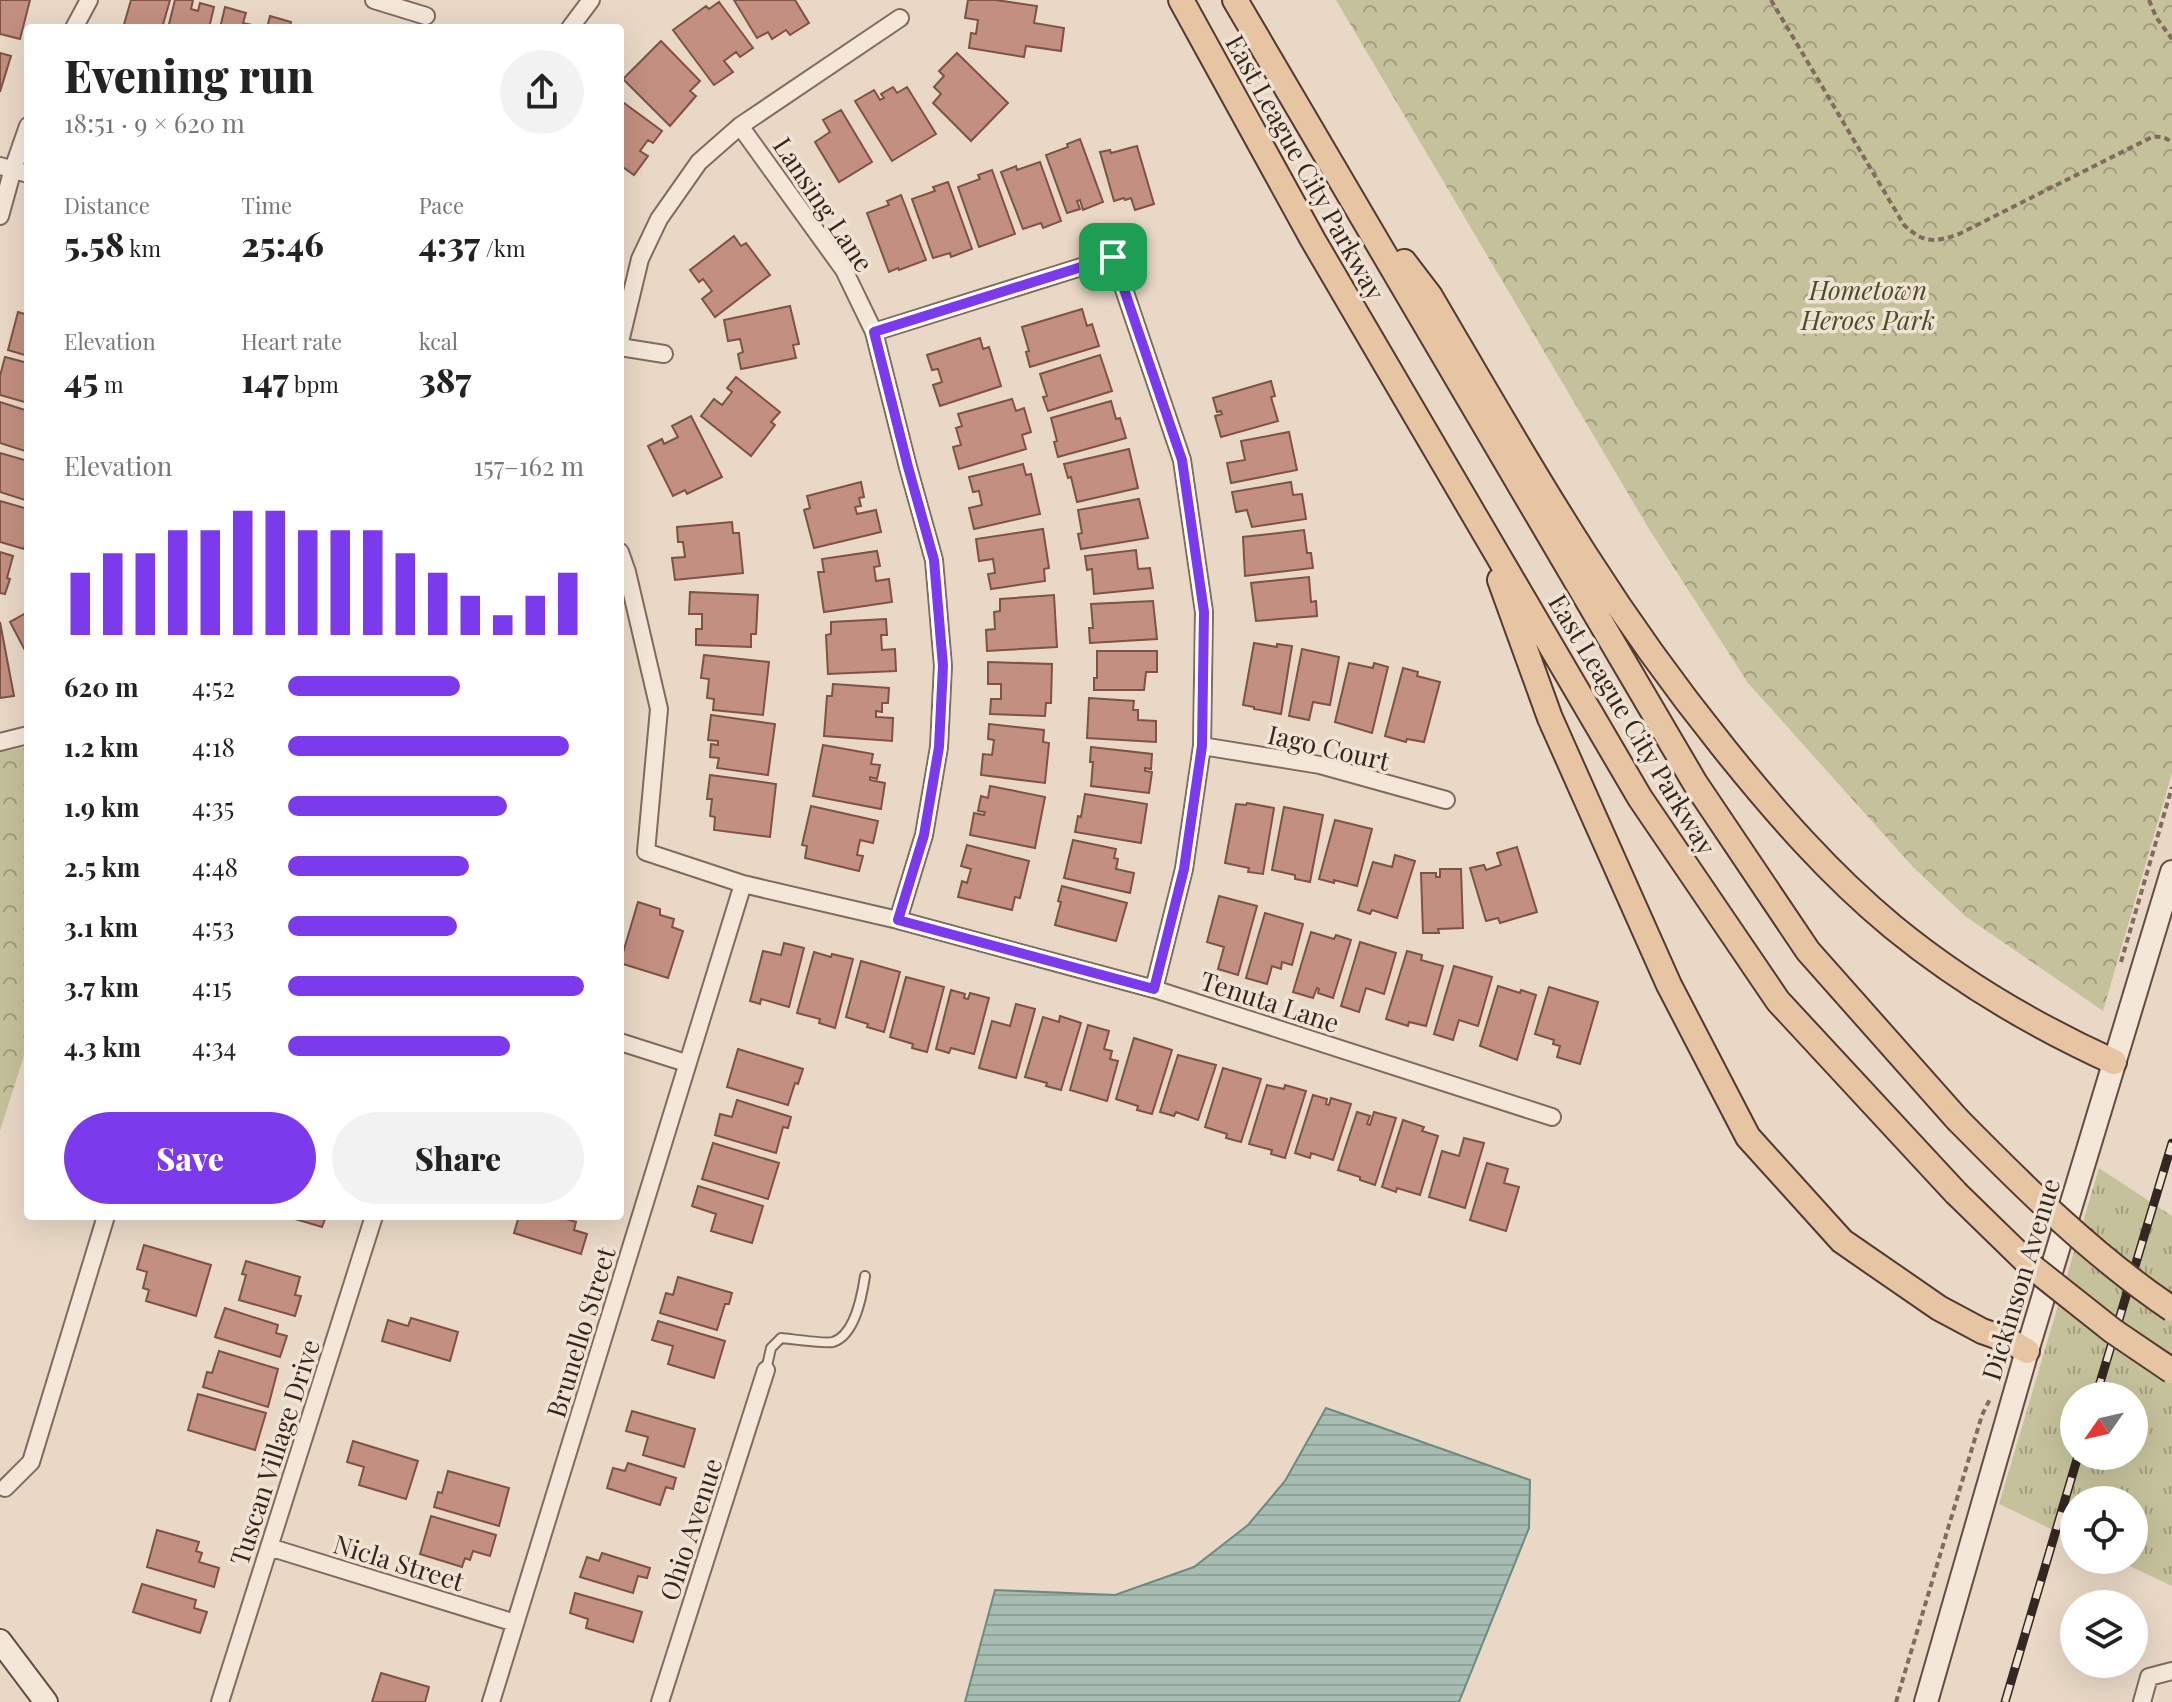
<!DOCTYPE html>
<html lang="en">
<head>
<meta charset="utf-8">
<style>
	body { margin:0; font-family:"Playfair Display",serif; background:#f2f2f2; color:#222; height:100vh; display:flex; flex-direction:column; font-size:30px; white-space:nowrap }
	* { box-sizing:border-box; margin:0 }
	p { font-size:26px; color:#767676 }
	.icon { flex:none; width:44px; height:44px; fill:none; stroke:currentColor; stroke-width:2; stroke-linecap:round; stroke-linejoin:round }
	.map { position:relative; flex:1; overflow:hidden }
	.sheet { position:absolute; left:24px; top:24px; width:600px; height:1196px; display:flex; flex-direction:column; background:#fff; border-radius:8px; box-shadow:0 8px 32px #0002 }
	.sheet>* { flex:none }
	.needle { width:52px; rotate:236deg }
	.controls { position:absolute; left:2060px; top:1382px; display:grid; gap:16px }
	.controls a { display:grid; place-items:center; width:88px; height:88px; border-radius:50%; background:#fff; box-shadow:0 8px 32px #0002; font-size:40px }
	.pin { position:absolute; display:grid; place-items:center; width:68px; height:68px; color:#fff; margin:-34px; border-radius:16px; box-shadow:0 4px 12px #0006 }
	.round { display:grid; place-items:center; flex:none; width:84px; height:84px; border-radius:42px; background:#f2f2f2 }
	.overview { display:flex; align-items:center; justify-content:space-between; height:136px; padding:0 40px }
	h1 { font-size:44px; font-weight:800; line-height:60px }
	.metrics { display:grid; grid-template-columns:repeat(3,1fr); gap:12px; height:136px; padding:8px 40px }
	.metrics div { display:grid; align-content:center }
	.metrics b { font-size:34px; font-weight:800 }
	.metrics small { font-size:22px; font-weight:400 }
	.metrics p { font-size:22px }
	.chart { height:224px; padding:16px 40px }
	.chart p { display:flex; justify-content:space-between }
	.chart svg { width:100%; height:144px; margin-top:8px; stroke:#7c3aed; stroke-width:6 }
	.button { display:flex; gap:16px; margin-top:auto; padding:16px 40px }
	.button a { flex:1; height:92px; border-radius:48px; background:#7c3aed; color:#fff; font-size:32px; font-weight:800; line-height:92px; text-align:center }
	.button a+a { background:#f2f2f2; color:#222 }
	ul { padding:0 40px; list-style:none; font-size:26px }
	li { display:grid; grid-template-columns:128px 96px 1fr; align-items:center; height:60px }
	li i { height:20px; border-radius:10px; background:#7c3aed }
	.map>svg:first-child { display:block }
	.grass { fill:url(#grass-tufts); fill-rule:evenodd }
	.park { fill:url(#park-crowns) }
	.water { fill:url(#water-rules); stroke:#6e8a7e; stroke-width:2 }
	.building { fill:#c28f80; stroke:#7e5246; stroke-width:2 }
	.lines { fill:none; stroke-linecap:round; stroke-linejoin:round }
	.lane-casing { stroke:#826a5e; stroke-width:12 }
	.street-casing { stroke:#826a5e; stroke-width:20 }
	.secondary-casing { stroke:#634c41; stroke-width:26 }
	.primary-casing { stroke:#503a31; stroke-width:28 }
	.path { stroke:#826a5e; stroke-width:4; stroke-dasharray:6 4; stroke-linecap:butt }
	.lane { stroke:#f4e7d8; stroke-width:8 }
	.street { stroke:#f4e7d8; stroke-width:16 }
	.secondary { stroke:#f4e7d8; stroke-width:22 }
	.primary { stroke:#e7c5a2; stroke-width:24 }
	.rail-casing { stroke:#342620; stroke-width:9 }
	.rail { stroke:#f1e3d4; stroke-width:6; stroke-dasharray:18; stroke-linecap:butt }
	.primary-bridge-casing { stroke:#503a31; stroke-width:28; stroke-linecap:butt }
	.primary-bridge { stroke:#e7c5a2; stroke-width:24 }
	.route-casing { stroke:#fff; stroke-width:16 }
	.route { stroke:#7c3aed; stroke-width:10 }
	.labels { text-anchor:middle; dominant-baseline:central; stroke-width:7; stroke-linejoin:round; paint-order:stroke }
	.street-label { font-size:26px; fill:#342620; stroke:#f1e3d4 }
	.park-label { font-size:26px; font-style:italic; fill:#4b4e29; stroke:#f1e3d4 }
</style>
</head>
<body>
<div class="map">
<svg width="2172" height="1702" viewBox="0 0 2172 1702">
	<defs>
		<pattern id="grass-tufts" width="24" height="20" patternUnits="userSpaceOnUse" patternTransform="scale(2)"><rect width="24" height="20" fill="#c5c29b"/><path d="M3 7l-1-3M5 7V3M7 7l1-3M15 17l-1-3M17 17v-4M19 17l1-3" fill="none" stroke="#a19d7e"/></pattern>
		<pattern id="park-crowns" width="20" height="18" patternUnits="userSpaceOnUse" patternTransform="scale(2)"><rect width="20" height="18" fill="#c5c29b"/><path d="M2 6a3 3 0 1 1 6 0M12 15a3 3 0 1 1 6 0" fill="none" stroke="#a19d7e"/></pattern>
		<pattern id="water-rules" width="6" height="5" patternUnits="userSpaceOnUse" patternTransform="scale(2)"><rect width="6" height="5" fill="#a7bdb2"/><path d="M0 2.5h6" fill="none" stroke="#90a299"/></pattern>
	</defs>
	<rect width="100%" height="100%" fill="#e9d8c6"/>
	<!-- grass -->
	<path class="grass" d="M2099,1168L2172,1216V1586L2117,1560H2134V1500H2074V1540L1999,1504ZM2074,1396H2134V1456H2074Z"/>
	<!-- park -->
	<path class="park" d="M1336,0H2172V773L2103,1011L1965,916L1913,867L1748,683L1649,529Z
		M28,747V1043L0,1131V752Z"/>
	<!-- water -->
	<path class="water" d="M1326,1408L1530,1480L1529,1528L1459,1702H965L995,1590L1115,1595L1194,1567L1248,1525L1285,1481Z"/>
	<!-- building -->
	<path class="building" d="M0,0H30L20,39L0,34Z
		M131,0H170L162,28H123Z
		M175,0H193L191,9L198,11L200,3L214,7L209,28H168Z
		M734,0H795L809,23L790,35L786,30L772,39L768,32L757,38Z
		M968,0H996L1037,6L1034,23L1064,28L1061,51L1026,46L1024,57L969,48L971,33L976,34L978,20L965,18Z
		M719,2L753,48L740,57L736,52L724,61L733,72L714,85L673,30L706,6L709,9Z
		M225,7L246,13L243,23L252,25L251,28H220Z
		M270,16L291,22L290,28H267Z
		M661,41L700,81L690,91L696,96L670,126L623,79Z
		M0,53L11,56L0,92Z
		M957,53L1008,103L971,141L933,103L941,94L934,87L944,76L939,71Z
		M893,87L897,93L907,87L936,134L892,161L855,101L874,90L880,100L884,98L881,94Z
		M620,100L662,131L653,143L648,140L640,151L648,156L634,175L620,165Z
		M841,110L872,162L839,182L815,142L830,132L823,120Z
		M1080,139L1103,202L1083,210L1080,200L1077,201L1080,209L1067,213L1046,155L1068,147L1067,144Z
		M1137,146L1154,204L1135,210L1131,198L1125,200L1124,198L1114,201L1100,152L1110,150L1111,153Z
		M1040,162L1061,221L1043,228L1041,223L1023,229L1001,172L1016,166L1017,170Z
		M992,170L1015,234L979,247L958,187L980,179L978,175Z
		M948,182L972,249L951,257L950,253L933,258L912,199L935,191L933,187Z
		M901,195L926,260L899,270L898,268L889,272L867,213L889,205L887,201Z
		M734,236L741,246L746,243L770,275L715,317L702,299L712,291L703,279L699,282L690,270Z
		M790,306L799,344L793,345L796,358L741,369L738,354L743,352L740,339L728,341L724,320Z
		M1082,309L1087,326L1092,324L1099,346L1030,367L1026,352L1029,351L1022,327Z
		M18,312L28,315V356L8,350Z
		M980,338L983,349L989,347L1001,386L940,406L933,385L942,382L938,369L932,370L927,355Z
		M1100,355L1112,391L1048,411L1043,397L1047,396L1040,374Z
		M5,357L28,363V403L0,395V376Z
		M736,377L780,412L771,422L775,425L751,456L701,416L714,399L722,405L732,392L727,388Z
		M1271,381L1275,396L1271,397L1278,421L1221,437L1215,416L1222,414L1221,411L1217,412L1213,398Z
		M1012,399L1016,411L1024,408L1031,432L1022,435L1026,449L959,469L953,447L961,445L956,428L962,426L958,414Z
		M1111,401L1116,419L1120,418L1126,438L1058,457L1054,442L1057,441L1051,418Z
		M0,402L28,411V452L0,443Z
		M691,416L722,477L687,494L685,490L673,496L648,446L662,439L664,444L678,437L672,426Z
		M1289,432L1297,470L1231,483L1227,463L1245,460L1241,441Z
		M1129,449L1138,488L1077,502L1071,477L1068,478L1064,464Z
		M0,453L28,461V501L0,492Z
		M1023,464L1026,475L1031,474L1040,514L974,529L969,508L982,505L979,491L973,492L969,477Z
		M861,482L864,497L859,498L861,506L855,507L857,514L876,510L881,532L814,548L804,510L810,508L807,496Z
		M1291,482L1293,495L1302,494L1306,519L1252,527L1247,510L1236,512L1232,492Z
		M1139,499L1148,538L1081,549L1078,534L1082,533L1078,510Z
		M0,501L28,509V521L25,533L28,534L24,549L0,542Z
		M732,522L733,533H739L743,573L675,580L672,558L685,557L683,542H678L677,527Z
		M1043,529L1049,568L1044,569L1045,581L991,589L988,574L995,573L993,559L979,561L976,539Z
		M1304,530L1307,553H1311L1313,568L1245,576L1243,537Z
		M1136,550L1138,569L1150,568L1153,588L1094,594L1092,569L1087,570L1085,556Z
		M877,551L880,566L874,567L876,581L889,579L892,602L824,612L818,572H824L822,559Z
		M0,552L13,556L7,578L10,579L5,594L0,593Z
		M1309,577L1311,602L1316,601L1317,616L1256,621L1251,583Z
		M690,592L758,595L756,634H751V647L696,645V629H702V614H689Z
		M1054,595L1057,647L987,651L986,630L995,629L994,612L1000,611V599Z
		M1153,601L1157,639L1090,643L1089,628H1093L1091,604Z
		M28,612V656L10,622Z
		M886,619L887,635H881L882,650L895,649L896,671L828,674L826,635L831,634V622Z
		M0,622L14,696L0,698Z
		M1254,643L1277,647V644L1292,646L1281,714L1254,709V707L1243,705Z
		M1302,649L1339,657L1330,705L1313,702L1309,720L1289,716Z
		M1097,651H1157V672H1146L1144,690H1094V678H1097Z
		M704,655L769,662L763,715L713,710L714,699L707,698L709,679L701,678Z
		M988,662L1052,664L1051,703H1046L1045,716L990,714L991,699H1001V684H988Z
		M1349,663L1373,668L1374,663L1388,667L1372,733L1335,722Z
		M1403,668L1418,672L1417,676L1440,682L1424,742L1407,739L1406,742L1385,736Z
		M833,684L889,688L888,703H882V712L876,711V717L893,718L892,741L824,736L827,696H832Z
		M1089,698L1134,701L1133,710H1138V720L1156,721V742L1087,738Z
		M711,715L775,724L768,775L717,768L719,758L710,757L711,744L718,745V741L708,740Z
		M989,724L1044,730L1043,742L1049,743L1045,783L981,775L983,754L992,755L994,740L988,739Z
		M823,745L873,754L871,764L880,765L877,779L870,777V780L885,783L881,809L813,796Z
		M1091,747L1152,754L1151,769L1145,768V771L1152,772L1149,793L1091,786L1093,762H1090Z
		M710,775L776,784L770,837L714,830L715,817L710,816L712,799H707Z
		M990,786L1045,797L1035,848L970,835L974,813L984,815L985,812L978,811L981,796L988,798Z
		M1085,794L1147,804L1141,843L1075,832L1078,816L1081,817Z
		M1247,803L1274,808L1263,874L1248,872L1249,868L1225,863L1236,804L1246,805Z
		M811,806L878,821L873,843L860,840L857,855L863,856L859,871L805,858L807,846L802,845Z
		M1284,807L1323,815L1310,882L1295,879V875L1272,870Z
		M1335,820L1372,829L1357,886L1334,880V883L1319,879Z
		M1073,840L1116,849L1114,858L1118,859L1116,869L1134,873L1130,893L1064,878Z
		M967,845L1029,861L1020,898L1015,897L1012,910L958,897L962,881L967,883L971,869L961,866Z
		M1517,847L1537,912L1500,923L1498,918L1486,921L1470,868L1484,865L1486,870L1501,865L1497,853Z
		M1395,855L1415,861L1397,918L1372,910L1370,914L1358,910L1373,862L1392,867Z
		M1440,869H1461L1463,928L1438,929L1439,933H1423L1421,873H1436V877H1440Z
		M1062,886L1127,903L1116,941L1055,925L1061,902L1058,901Z
		M1219,896L1257,906L1238,975L1218,969L1224,947L1207,942Z
		M638,902L660,909V915L674,919L672,927L683,931L668,978L620,963Z
		M1265,913L1303,924L1292,965L1282,962L1281,969L1272,966L1267,984L1246,978Z
		M1311,932L1334,939L1336,935L1351,940L1333,998L1318,993L1319,989L1317,988L1313,998L1293,992Z
		M1360,942L1396,953L1384,994L1366,988L1359,1012L1341,1006Z
		M784,943L804,948L789,1007L761,999L760,1004L750,1001L763,951L781,955Z
		M1407,951L1422,955L1421,960L1443,966L1426,1026L1409,1022L1408,1026L1386,1019Z
		M814,952L831,957L832,954L853,959L835,1028L819,1023L820,1019L797,1013Z
		M861,961L900,972L884,1032L867,1027L868,1024L846,1017Z
		M1454,966L1492,977L1478,1026L1459,1020L1453,1040L1434,1034Z
		M906,977L944,987L927,1052L912,1048L913,1044L890,1037Z
		M1498,986L1520,993L1521,990L1536,995L1517,1060L1480,1046Z
		M1549,987L1598,1002L1580,1064L1557,1057L1560,1046L1553,1044L1554,1040L1535,1034Z
		M951,990L965,994L964,998L968,999L970,993L989,998L974,1054L951,1048L949,1053L936,1049Z
		M1016,1004L1035,1009L1016,1078L979,1068L992,1021L1010,1026Z
		M1060,1016L1081,1023L1061,1090L1046,1086L1047,1083L1025,1077L1043,1017L1059,1022Z
		M1088,1025L1109,1031L1104,1049L1112,1051L1110,1059L1118,1061L1107,1101L1070,1090Z
		M1134,1038L1172,1050L1152,1114L1137,1110L1138,1106L1116,1099Z
		M738,1049L803,1069L798,1084L795,1083L788,1105L727,1087Z
		M1178,1055L1216,1065L1198,1120L1176,1112L1174,1116L1160,1112Z
		M1223,1068L1261,1079L1241,1142L1226,1138L1227,1134L1205,1127Z
		M1267,1085L1284,1089L1285,1085L1306,1091L1285,1158L1271,1154L1272,1150L1249,1144Z
		M1313,1095L1327,1099L1326,1104L1329,1105L1331,1098L1351,1104L1333,1160L1311,1153L1310,1158L1295,1153Z
		M737,1100L791,1117L788,1128L783,1127L776,1153L715,1135L720,1114L732,1117Z
		M1357,1112L1370,1116L1367,1124L1370,1125L1374,1112L1396,1118L1375,1185L1360,1180V1177L1338,1170Z
		M1403,1120L1424,1127L1422,1131L1438,1136L1420,1195L1397,1188L1396,1192L1382,1187Z
		M1464,1138L1484,1143L1465,1208L1429,1197L1442,1151L1459,1156Z
		M713,1143L779,1163L768,1199L702,1179Z
		M1487,1163L1508,1169L1504,1183L1519,1187L1506,1231L1470,1220Z
		M698,1186L763,1206L752,1243L711,1231L716,1214L692,1206Z
		M285,1216H326L322,1227Z
		M519,1216H557L576,1222L574,1230L587,1234L581,1254L514,1233Z
		M144,1245L211,1265L196,1316L146,1301L149,1290L143,1288L147,1272L137,1269Z
		M246,1261L300,1277L295,1295L301,1296L295,1316L239,1300L246,1275L242,1274Z
		M678,1277L732,1293L729,1304H725L717,1330L660,1313L666,1293L673,1295Z
		M225,1308L278,1325L276,1333L287,1336L280,1357L215,1337Z
		M411,1318L458,1332L450,1361L382,1341L388,1320L408,1326Z
		M658,1321L725,1341L714,1378L668,1364L673,1346L652,1340Z
		M219,1351L278,1369L268,1407L203,1387L207,1372L212,1373Z
		M198,1394L266,1413L255,1450L188,1430Z
		M632,1411L695,1429L684,1467L643,1455L648,1437L626,1431Z
		M353,1441L418,1461L406,1499L359,1485L364,1467L347,1462Z
		M628,1463L676,1478L673,1489L666,1487L660,1505L607,1488L613,1468L625,1471Z
		M448,1471L509,1488L499,1526L434,1507L438,1492L442,1493Z
		M431,1516L496,1535L490,1556L473,1551L470,1560L465,1558L462,1567L420,1554Z
		M157,1530L199,1542L196,1551L202,1553L199,1562L219,1568L214,1587L147,1567Z
		M602,1553L650,1568L647,1578L638,1576L633,1593L580,1577L587,1557L599,1561Z
		M142,1584L196,1600L194,1608L207,1612L200,1633L133,1612Z
		M575,1593L642,1612L633,1642L586,1628L588,1619L570,1613Z
		M381,1673L429,1687L425,1702H372Z"/>
	<g class="lines">
		<defs>
			<path id="lane" d="M766,1370L771,1348L781,1338C792,1339 825,1344 833,1342C855,1335 862,1296 865,1276"/>
			<path id="street" d="M374,0L426,16
				M74,28L89,0
				M570,28L591,0
				M740,126L844,270L874,332L908,467L934,560L943,666L939,747L924,835L898,920
				M0,166L28,174
				M0,216L13,169L28,126
				M874,332L1113,257L1182,460L1204,612L1202,746L1184,869L1154,989
				M620,342L640,259L659,219L699,162L740,126L900,18
				M620,347L664,354
				M620,552L627,572L659,709L646,852L743,884L898,920L1154,989L1552,1117
				M0,742L28,735
				M1202,746L1320,765L1446,800
				M620,1042L686,1063
				M5,1488L31,1462L106,1216
				M269,1547L515,1623
				M220,1702L374,1216
				M491,1702L743,884
				M660,1702L766,1370
				M2142,1702L2149,1677L2172,1671"/>
			<path id="secondary" d="M0,1641L46,1702
				M1926,1702L2027,1351L2172,872"/>
			<path id="primary" d="M1181,0L1313,240L1640,798L1778,1001L1956,1193
				M1235,0L1695,783L1808,951L1957,1119
				M1404,262L1430,296C1481,383 1531,471 1586,556C1628,622 1674,686 1723,747C1775,812 1829,874 1893,927C1960,982 2035,1026 2114,1062
				M1500,580L1550,718L1669,985L1748,1137L1842,1241L1939,1308L1982,1331L2010,1341L2027,1351"/>
		</defs>
		<!-- lane casing -->
		<use href="#lane" class="lane-casing"/>
		<!-- street casing -->
		<use href="#street" class="street-casing"/>
		<!-- secondary casing -->
		<use href="#secondary" class="secondary-casing"/>
		<!-- primary casing -->
		<use href="#primary" class="primary-casing"/>
		<!-- path -->
		<path class="path" d="M1771,0L1904,225C1924,243 1933,243 1959,234L2152,137C2160,136 2166,137 2172,143
			M2149,0L2156,17L2172,39
			M2121,962L2172,787
			M1896,1702L1982,1415L1990,1399"/>
		<!-- lane -->
		<use href="#lane" class="lane"/>
		<!-- street -->
		<use href="#street" class="street"/>
		<!-- secondary -->
		<use href="#secondary" class="secondary"/>
		<!-- primary -->
		<use href="#primary" class="primary"/>
		<defs>
			<path id="rail" d="M2096,1396L2172,1143
				M2005,1702L2078,1456"/>
		</defs>
		<!-- rail casing -->
		<use href="#rail" class="rail-casing"/>
		<!-- rail -->
		<use href="#rail" class="rail"/>
		<defs>
			<path id="primary-bridge" d="M1957,1119C2024,1187 2093,1256 2172,1309
				M1956,1193L2031,1266L2113,1331L2172,1371"/>
		</defs>
		<!-- primary-bridge casing -->
		<use href="#primary-bridge" class="primary-bridge-casing"/>
		<!-- primary-bridge -->
		<use href="#primary-bridge" class="primary-bridge"/>
	</g>
	<g class="lines">
		<defs>
			<path id="route" d="M1113,257L1182,460L1204,612L1202,746L1184,869L1154,989L898,920L924,835L939,747L943,666L934,560L908,467L874,332Z"/>
		</defs>
		<!-- route casing -->
		<use href="#route" class="route-casing"/>
		<!-- route -->
		<use href="#route" class="route"/>
	</g>
	<g class="labels">
		<!-- street labels -->
		<g class="street-label">
			<text transform="translate(1306 167) rotate(61)">East League City Parkway</text>
			<text transform="translate(824 204) rotate(56)">Lansing Lane</text>
			<text transform="translate(1633 724) rotate(59)">East League City Parkway</text>
			<text transform="translate(1329 747) rotate(13)">Iago Court</text>
			<text transform="translate(1270 1001) rotate(18)">Tenuta Lane</text>
			<text transform="translate(2020 1279) rotate(-73)">Dickinson Avenue</text>
			<text transform="translate(580 1332) rotate(-73)">Brunello Street</text>
			<text transform="translate(274 1452) rotate(-72)">Tuscan Village Drive</text>
			<text transform="translate(690 1529) rotate(-72)">Ohio Avenue</text>
			<text transform="translate(399 1562) rotate(17)">Nicla Street</text>
		</g>
		<!-- park labels -->
		<g class="park-label">
			<text x="1868" y="289">Hometown<tspan x="1868" dy="30">Heroes Park</tspan></text>
		</g>
	</g>
</svg>
<div class="controls">
<a><svg class="needle" viewBox="-14 -14 28 28"><path d="M0-13l5 13h-10z" fill="#e53935"/><path d="M0 13l5-13h-10z" fill="#767676"/></svg></a>
<a><svg class="icon" aria-label="locate" viewBox="0 0 24 24"><circle cx="12" cy="12" r="6"/><path d="M12 2v4M12 18v4M2 12h4M18 12h4"/></svg></a>
<a><svg class="icon" aria-label="layers" viewBox="0 0 24 24"><path d="M12 4l9 5-9 5-9-5zM3 14l9 5 9-5"/></svg></a>
</div>
<div class="pin" style="left:1113px;top:257px;background:#1e9e55"><svg class="icon" aria-label="arrive" viewBox="0 0 24 24"><path d="M6 21V4h12l-3 4 3 4H6"/></svg></div>
<section class="sheet">
<div class="overview"><div><h1>Evening run</h1><p>18:51 · 9 × 620 m</p></div><a class="round"><svg class="icon" aria-label="share" viewBox="0 0 24 24"><path d="M12 15V3M7 8l5-5 5 5M5 13v7h14v-7"/></svg></a></div>
<div class="metrics">
<div><p>Distance</p><b>5.58<small> km</small></b></div>
<div><p>Time</p><b>25:46</b></div>
<div><p>Pace</p><b>4:37<small> /km</small></b></div>
</div>
<div class="metrics">
<div><p>Elevation</p><b>45<small> m</small></b></div>
<div><p>Heart rate</p><b>147<small> bpm</small></b></div>
<div><p>kcal</p><b>387</b></div>
</div>
<div class="chart"><p><span>Elevation</span>157–162 m</p>
<svg viewBox="0 0 160 44" preserveAspectRatio="none"><path d="M5 44V25M15 44V19M25 44V19M35 44V12M45 44V12M55 44V6M65 44V6M75 44V12M85 44V12M95 44V12M105 44V19M115 44V25M125 44V32M135 44V38M145 44V32M155 44V25"/></svg>
</div>
<ul>
<li><b>620 m</b>4:52<i style="width:58%"></i></li>
<li><b>1.2 km</b>4:18<i style="width:95%"></i></li>
<li><b>1.9 km</b>4:35<i style="width:74%"></i></li>
<li><b>2.5 km</b>4:48<i style="width:61%"></i></li>
<li><b>3.1 km</b>4:53<i style="width:57%"></i></li>
<li><b>3.7 km</b>4:15<i style="width:100%"></i></li>
<li><b>4.3 km</b>4:34<i style="width:75%"></i></li>
</ul>
<div class="button"><a>Save</a><a>Share</a></div>
</section>
</div>
</body>
</html>
